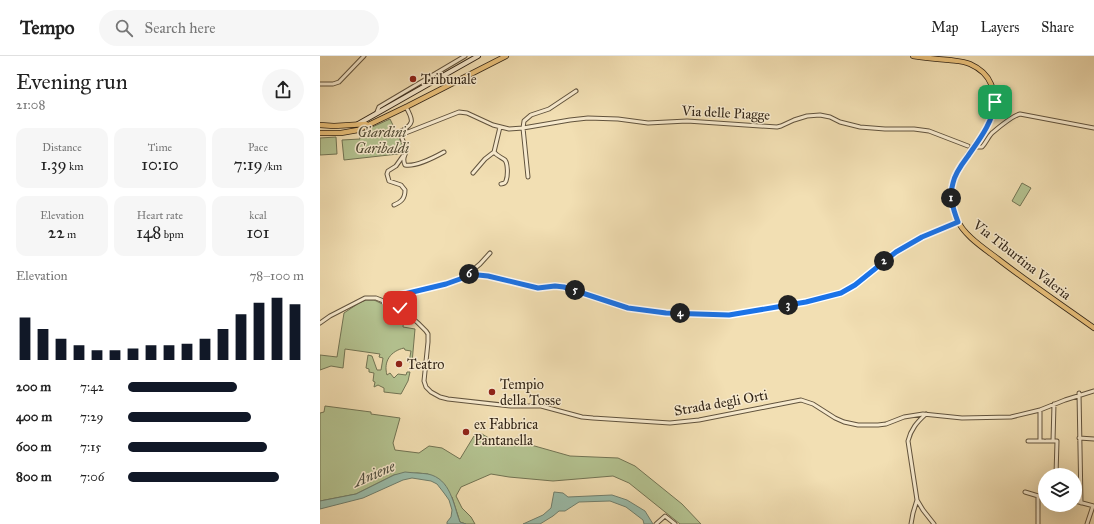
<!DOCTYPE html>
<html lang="en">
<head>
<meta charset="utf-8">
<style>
	body { margin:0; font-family:"IM FELL Great Primer",serif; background:#f6f6f6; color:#222; height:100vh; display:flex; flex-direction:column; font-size:15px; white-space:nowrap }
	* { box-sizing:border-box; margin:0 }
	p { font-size:13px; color:#767676 }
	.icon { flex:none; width:22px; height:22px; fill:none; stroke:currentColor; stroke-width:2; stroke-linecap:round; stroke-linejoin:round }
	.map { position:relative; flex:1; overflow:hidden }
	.drawer { display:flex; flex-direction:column; background:#fff; width:320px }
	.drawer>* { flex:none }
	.fabs { position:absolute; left:718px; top:412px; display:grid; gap:8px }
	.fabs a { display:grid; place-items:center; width:44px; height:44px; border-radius:50%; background:#fff; box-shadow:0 4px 16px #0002; font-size:20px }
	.pin { position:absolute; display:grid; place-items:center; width:34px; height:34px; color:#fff; margin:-17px; border-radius:8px; box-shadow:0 2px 6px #0006 }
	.km { position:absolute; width:20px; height:20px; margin:-10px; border-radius:50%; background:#222; color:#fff; font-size:11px; line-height:20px; text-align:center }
	.round { display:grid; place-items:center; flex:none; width:42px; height:42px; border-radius:21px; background:#f6f6f6 }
	.headline { display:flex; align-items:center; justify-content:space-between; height:68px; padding:0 16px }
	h1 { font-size:22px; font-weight:600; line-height:30px }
	.stats { display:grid; grid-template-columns:repeat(3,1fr); gap:6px; height:68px; padding:4px 16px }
	.stats div { display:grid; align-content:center; border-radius:10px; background:#f6f6f6; text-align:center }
	.stats b { font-size:17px; font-weight:600 }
	.stats small { font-size:11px; font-weight:400 }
	.stats p { font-size:11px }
	.chart { height:112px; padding:8px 16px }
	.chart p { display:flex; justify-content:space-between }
	.chart svg { width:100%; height:72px; margin-top:4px; stroke:#111827; stroke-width:6 }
	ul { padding:0 16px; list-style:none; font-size:13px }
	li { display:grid; grid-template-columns:64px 48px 1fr; align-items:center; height:30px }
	li i { height:10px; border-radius:5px; background:#111827 }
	header { display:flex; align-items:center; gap:24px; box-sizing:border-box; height:56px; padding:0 20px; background:#fff; border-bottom:1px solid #e0e0e0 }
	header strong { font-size:19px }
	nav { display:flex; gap:22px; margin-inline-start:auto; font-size:14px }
	.search { width:280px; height:36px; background:#f6f6f6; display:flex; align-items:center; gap:10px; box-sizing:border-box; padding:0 14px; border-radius:22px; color:#767676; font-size:15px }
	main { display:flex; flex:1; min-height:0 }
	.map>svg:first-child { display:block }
	.green { fill:#b4c391; stroke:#727454 }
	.water { fill:#9bbdab; stroke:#71806f }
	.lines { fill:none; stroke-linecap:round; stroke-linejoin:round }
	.street-casing { stroke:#61533d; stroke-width:5 }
	.secondary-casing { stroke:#312416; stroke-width:6 }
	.primary-casing { stroke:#312416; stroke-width:6 }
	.street { stroke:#f7eace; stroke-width:3 }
	.secondary { stroke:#f7eace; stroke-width:4 }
	.primary { stroke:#e9c07a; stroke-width:4.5 }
	.route-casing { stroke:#fff; stroke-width:8 }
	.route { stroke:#1a73e8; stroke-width:5 }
	.poi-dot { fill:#8f2418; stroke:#f7eace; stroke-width:1.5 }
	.labels { text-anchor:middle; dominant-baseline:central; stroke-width:3; stroke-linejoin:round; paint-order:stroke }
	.poi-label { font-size:14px; fill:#312416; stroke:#f7eace; text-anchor:start }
	.street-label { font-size:14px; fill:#312416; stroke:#f7eace }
	.park-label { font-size:14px; font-style:italic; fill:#524c35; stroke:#f7eace }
	.water-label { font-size:15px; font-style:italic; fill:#515243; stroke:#f7eace }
</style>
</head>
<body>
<header>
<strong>Tempo</strong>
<div class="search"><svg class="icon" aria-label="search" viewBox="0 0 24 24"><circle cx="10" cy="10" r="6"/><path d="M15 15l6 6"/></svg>Search here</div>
<nav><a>Map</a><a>Layers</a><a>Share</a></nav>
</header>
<main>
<section class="drawer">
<div class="headline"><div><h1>Evening run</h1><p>21:08</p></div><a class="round"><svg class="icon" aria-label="share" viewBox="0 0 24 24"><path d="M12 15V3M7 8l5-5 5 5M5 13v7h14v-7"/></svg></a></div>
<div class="stats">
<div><p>Distance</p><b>1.39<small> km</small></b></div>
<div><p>Time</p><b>10:10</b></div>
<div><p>Pace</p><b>7:19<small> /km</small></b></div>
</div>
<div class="stats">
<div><p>Elevation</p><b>22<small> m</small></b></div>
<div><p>Heart rate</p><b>148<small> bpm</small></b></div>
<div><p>kcal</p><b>101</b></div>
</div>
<div class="chart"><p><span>Elevation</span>78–100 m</p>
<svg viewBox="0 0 160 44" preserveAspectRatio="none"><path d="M5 44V18M15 44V25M25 44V31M35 44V35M45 44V38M55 44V38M65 44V37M75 44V35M85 44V35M95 44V34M105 44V31M115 44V25M125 44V16M135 44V9M145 44V6M155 44V10"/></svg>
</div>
<ul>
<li><b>200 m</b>7:42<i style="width:62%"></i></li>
<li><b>400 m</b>7:29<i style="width:70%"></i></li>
<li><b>600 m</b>7:15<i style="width:79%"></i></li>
<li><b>800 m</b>7:06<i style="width:86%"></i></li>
</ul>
</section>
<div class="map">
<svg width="774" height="468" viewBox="0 0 774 468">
	<rect width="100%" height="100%" fill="#f2dfb3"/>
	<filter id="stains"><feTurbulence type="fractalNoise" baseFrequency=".005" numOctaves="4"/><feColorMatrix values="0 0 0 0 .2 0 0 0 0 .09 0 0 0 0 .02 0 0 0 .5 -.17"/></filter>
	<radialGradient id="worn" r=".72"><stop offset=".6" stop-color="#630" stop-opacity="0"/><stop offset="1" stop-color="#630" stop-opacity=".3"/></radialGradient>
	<!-- green -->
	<path class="green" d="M70,63L84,92L83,96L78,98L24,104L22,84L40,83L39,77Z
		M16,81L17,98L0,99V82Z
		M702,127L711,132L700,150L692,145Z
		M46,244H54L73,253L74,251L82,255L84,259L83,271L95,273L92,307L89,306L91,295L85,294L84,292C71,295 63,305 67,319L70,317L74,322L78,318L86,319L87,316H90L88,325L81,338L64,336V332L58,329L54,331L55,326L53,325L54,317L49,316V313L46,312L48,299L52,300L57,314H61L63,302L59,301L60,298L25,293L23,312L11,310L0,314V299L17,301L24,257L39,247Z
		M5,350L51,356V358L80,362L73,387L75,394L99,397L109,390L122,392L140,403L154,380L162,378L179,388L204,387L250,400L298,402L315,410L362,448L381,468H360L309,427L293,420L233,425L189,421L171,418L141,431L136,440L142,452L151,461L155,468H146L140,466L132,441L108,418L97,417L74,419L36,438L0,445V357L4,356Z"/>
	<!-- water -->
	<path class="water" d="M85,416C93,417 101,417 108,418C131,423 133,448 140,466L146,468H127V466L131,461L132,454L129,444L124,437L117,428L111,425L92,422L83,424L43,442L0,453V445L36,438L74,419Z
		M234,436L243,437L248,441L292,439L307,444L325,455L333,468H324L323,464L306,451L290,445L259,446L245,455H239L233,460L220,468H203L223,459L231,452Z"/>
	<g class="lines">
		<defs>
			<path id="street" d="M0,28H13L19,26L44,0
				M86,51C94,65 94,68 80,76L83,78L139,56L147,57L173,69L189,73L203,72L250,64L268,62L298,63L328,67L367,65L457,71L461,70L474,64L487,60L500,59L510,61L520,66L540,71L565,73H594L609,75L648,90
				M57,56L59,51L145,0
				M80,77C81,82 85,87 86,93C87,100 81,100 85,109C96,111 115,101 124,96
				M654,91H662C666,87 668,81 672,77C678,72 692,60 700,58L774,72
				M174,96C177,100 181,101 185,104C188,108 188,120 186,125C185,128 184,127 181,128
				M174,96L180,71
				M153,117L165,103L174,96
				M208,121L203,72L204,65L211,59L229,53L256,35
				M74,149C81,146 85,143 85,134L81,129L69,125L67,118L68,115L76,110L83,100
				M148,218L160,208L170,197
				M67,246L76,240L126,228L140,223L148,218L168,220L218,232L235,230L244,231L308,252L348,257L409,259L486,246L521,237L535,229L576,196L602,181L638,166
				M0,267L10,260L45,242H56L81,252L98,267L106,275L108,278V286L104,325L106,331L111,336L120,341L128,343L191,350H221L262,361L273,362L350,367L379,364L481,344L493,348L515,362L524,366L538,369H558L566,368L584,361L603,358L642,362L691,361L720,354L745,344L774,335
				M759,337L761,447
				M759,382L774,383
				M708,385H724
				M720,385V354
				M726,385H737L736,419
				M733,385L734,348
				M705,436L725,442
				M597,444L603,454L614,468
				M755,445L774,450
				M336,468L345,460L355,468
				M591,468L593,457L597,444L588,385C591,373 597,366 606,358
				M718,468V440
				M767,468L773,450"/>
			<path id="secondary" d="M38,68L158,0"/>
			<path id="primary" d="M593,0C605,2 617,3 629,4C636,5 643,5 650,8C659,12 667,18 671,28C687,66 644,93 633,125C629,138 632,151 637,163C643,179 665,193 678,203C709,227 742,249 774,272
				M0,69L14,70L46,68
				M0,77H21L38,74L88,50L186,0"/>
		</defs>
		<!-- street casing -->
		<use href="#street" class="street-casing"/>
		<!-- secondary casing -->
		<use href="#secondary" class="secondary-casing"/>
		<!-- primary casing -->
		<use href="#primary" class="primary-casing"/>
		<!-- street -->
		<use href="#street" class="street"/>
		<!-- secondary -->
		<use href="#secondary" class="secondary"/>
		<!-- primary -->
		<use href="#primary" class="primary"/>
	</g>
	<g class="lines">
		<defs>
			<path id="route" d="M80,252L66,246L76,240L126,228L140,223L148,218L168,220L218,232L235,230L244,231L308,252L346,257L409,259L486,246L521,237L535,229L576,196L602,181L638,166C633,153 629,140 633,127C635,117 642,108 648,100C659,84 673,66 675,46"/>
		</defs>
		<!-- route casing -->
		<use href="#route" class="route-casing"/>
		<!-- route -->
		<use href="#route" class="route"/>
	</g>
	<!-- markers -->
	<g class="poi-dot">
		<circle cx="93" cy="23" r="4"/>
		<circle cx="79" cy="308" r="4"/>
		<circle cx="172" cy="336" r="4"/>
		<circle cx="146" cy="376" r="4"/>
	</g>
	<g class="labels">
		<!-- poi labels -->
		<g class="poi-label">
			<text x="101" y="23">Tribunale</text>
			<text x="87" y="308">Teatro</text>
			<text x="180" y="328">Tempio<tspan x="180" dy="16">della Tosse</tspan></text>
			<text x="154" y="368">ex Fabbrica<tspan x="154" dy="16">Pantanella</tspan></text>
		</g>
		<!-- street labels -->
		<g class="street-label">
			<text transform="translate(406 57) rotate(3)">Via delle Piagge</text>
			<text transform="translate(702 204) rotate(38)">Via Tiburtina Valeria</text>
			<text transform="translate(401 347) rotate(-10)">Strada degli Orti</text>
		</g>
		<!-- park labels -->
		<g class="park-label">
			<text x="62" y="76">Giardini<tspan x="62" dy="16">Garibaldi</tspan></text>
		</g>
		<!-- water labels -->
		<g class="water-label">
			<text transform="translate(54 418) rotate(-23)">Aniene</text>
		</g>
	</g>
	<rect width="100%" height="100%" filter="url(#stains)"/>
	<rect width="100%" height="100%" fill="url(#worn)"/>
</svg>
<div class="fabs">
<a><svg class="icon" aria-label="layers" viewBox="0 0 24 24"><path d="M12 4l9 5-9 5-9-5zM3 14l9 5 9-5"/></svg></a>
</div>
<div class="pin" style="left:675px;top:46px;background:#1e9e55"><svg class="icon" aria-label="arrive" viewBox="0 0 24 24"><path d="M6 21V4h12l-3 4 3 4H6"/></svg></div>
<div class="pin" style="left:80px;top:252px;background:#d93025"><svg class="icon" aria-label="check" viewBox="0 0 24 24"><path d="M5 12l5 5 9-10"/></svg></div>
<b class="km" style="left:631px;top:142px">1</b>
<b class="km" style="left:564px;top:205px">2</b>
<b class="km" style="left:468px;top:249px">3</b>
<b class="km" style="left:360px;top:257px">4</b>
<b class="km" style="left:255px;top:234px">5</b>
<b class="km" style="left:149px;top:218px">6</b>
</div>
</main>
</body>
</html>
